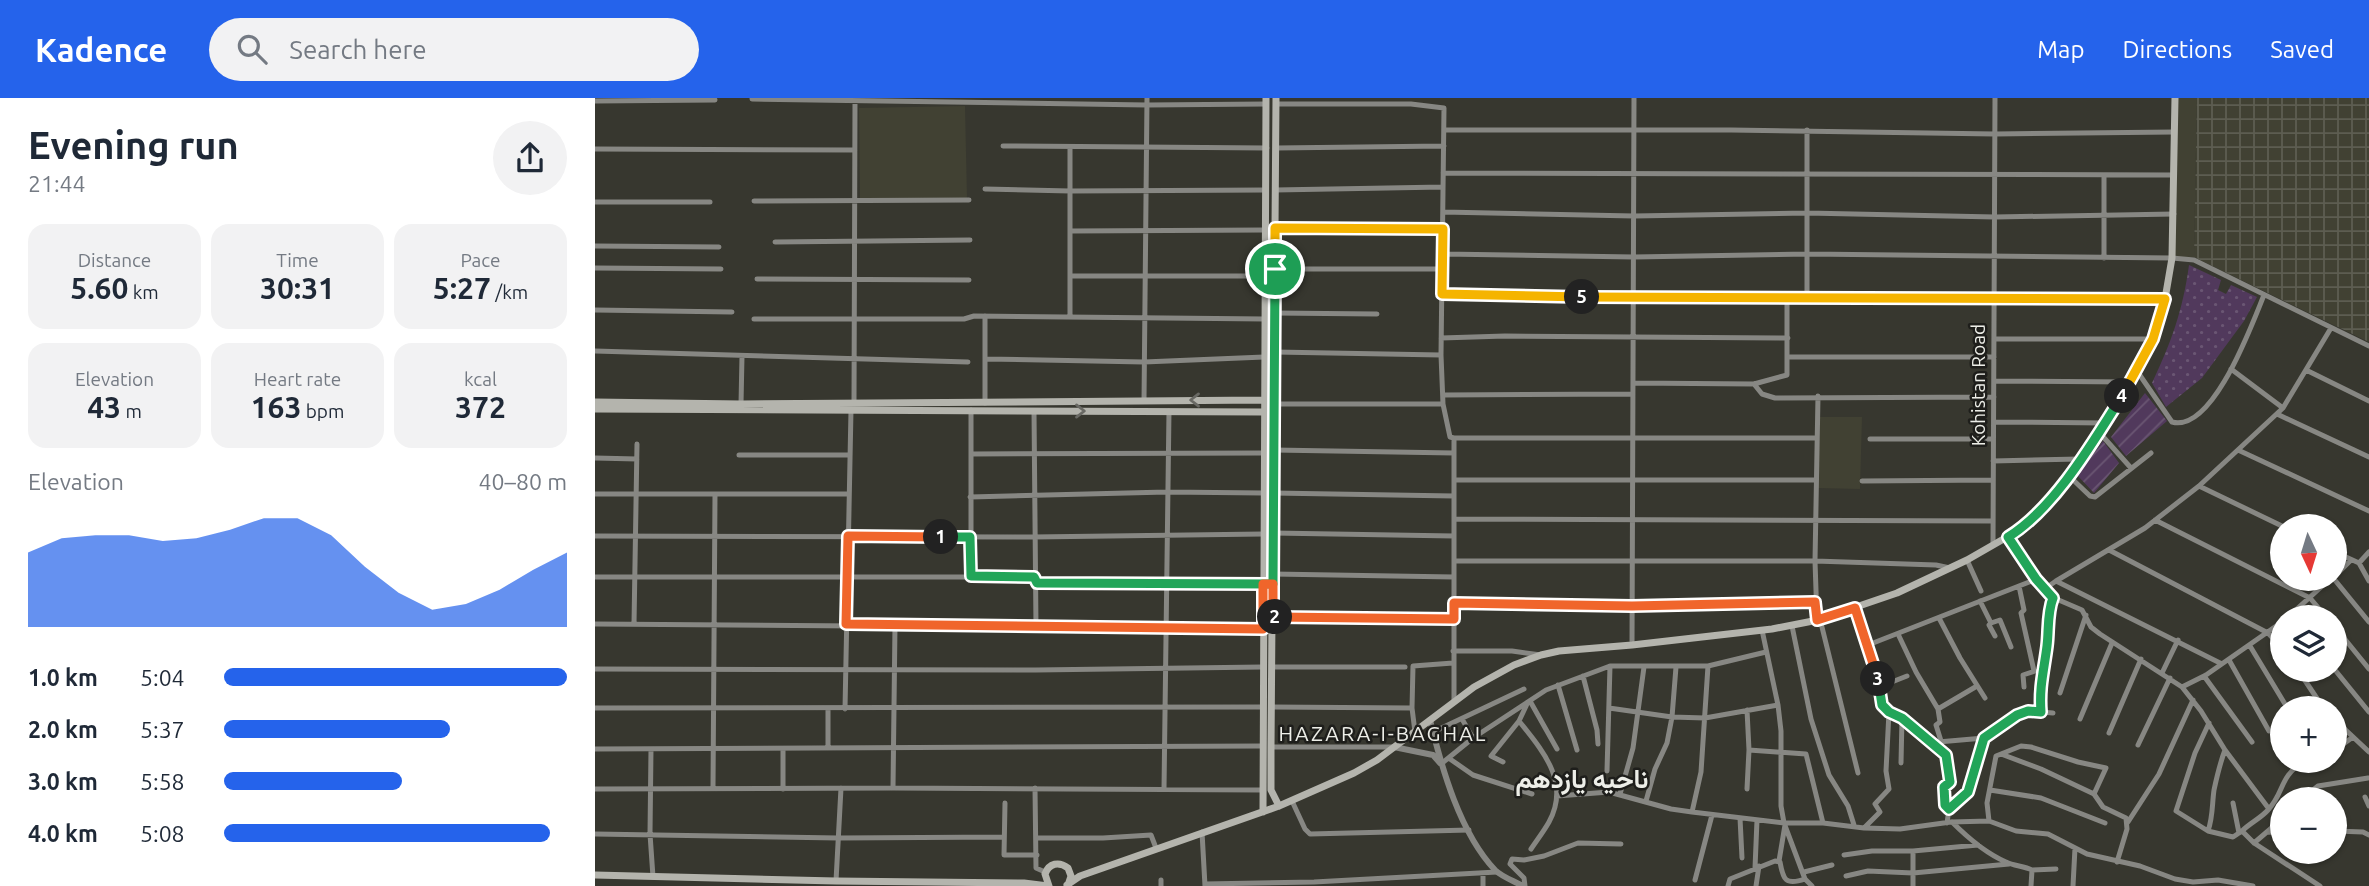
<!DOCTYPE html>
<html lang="en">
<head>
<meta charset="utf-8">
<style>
	body { margin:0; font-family:Ubuntu,Vazirmatn,sans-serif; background:#f2f2f3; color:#1f2937; height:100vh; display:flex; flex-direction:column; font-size:26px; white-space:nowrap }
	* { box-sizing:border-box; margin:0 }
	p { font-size:23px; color:#747a83 }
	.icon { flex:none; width:38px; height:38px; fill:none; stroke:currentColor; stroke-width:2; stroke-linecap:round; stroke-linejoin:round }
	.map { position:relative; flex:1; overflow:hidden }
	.panel { display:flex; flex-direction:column; background:#fff; width:595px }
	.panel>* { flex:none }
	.needle { width:46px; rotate:176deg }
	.controls { position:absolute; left:1675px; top:416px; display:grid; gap:14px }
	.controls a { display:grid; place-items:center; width:77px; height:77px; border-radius:50%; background:#fff; box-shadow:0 2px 5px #0004; font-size:35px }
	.pin { position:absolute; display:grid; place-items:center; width:60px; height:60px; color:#fff; margin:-30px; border:4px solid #fff; border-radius:50%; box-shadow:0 2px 7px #0007 }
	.km { position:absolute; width:35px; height:35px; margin:-18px; border-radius:50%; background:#222; color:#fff; font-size:19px; line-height:35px; text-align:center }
	.round { display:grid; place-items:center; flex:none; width:74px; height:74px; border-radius:37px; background:#f2f2f3 }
	.head { display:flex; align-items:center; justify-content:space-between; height:119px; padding:0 28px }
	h1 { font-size:38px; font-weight:600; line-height:52px }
	.metrics { display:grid; grid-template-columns:repeat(3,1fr); gap:10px; height:119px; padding:7px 28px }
	.metrics div { display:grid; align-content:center; border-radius:18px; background:#f2f2f3; text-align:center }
	.metrics b { font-size:30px; font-weight:600 }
	.metrics small { font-size:19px; font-weight:400 }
	.metrics p { font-size:19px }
	.chart { height:196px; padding:14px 28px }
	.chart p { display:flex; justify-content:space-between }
	.chart svg { width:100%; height:126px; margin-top:7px; fill:#2563eb; opacity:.7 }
	ul { padding:0 28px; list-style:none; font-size:23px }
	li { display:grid; grid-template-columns:112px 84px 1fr; align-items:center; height:52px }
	li i { height:18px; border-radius:9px; background:#2563eb }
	header { display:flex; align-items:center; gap:42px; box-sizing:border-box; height:98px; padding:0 35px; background:#2563eb; color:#fff }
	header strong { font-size:33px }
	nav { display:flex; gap:38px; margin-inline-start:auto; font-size:24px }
	.search { width:490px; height:63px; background:#f2f2f3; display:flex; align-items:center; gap:18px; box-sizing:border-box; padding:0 24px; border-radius:38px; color:#747a83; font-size:26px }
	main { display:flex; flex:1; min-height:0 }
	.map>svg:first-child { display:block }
	.built { fill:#414133 }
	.industrial { fill:url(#industrial-grid) }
	.grass { fill:url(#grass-dots) }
	.garden { fill:url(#garden-furrows) }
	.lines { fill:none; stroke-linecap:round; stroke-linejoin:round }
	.minor { stroke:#878783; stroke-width:5 }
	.tertiary { stroke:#878783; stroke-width:6 }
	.secondary { stroke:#b4b4ad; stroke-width:7 }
	.oneway { stroke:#696964 }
	.split-1-casing { stroke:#fff; stroke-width:14 }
	.split-2-casing { stroke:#fff; stroke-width:14 }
	.split-3-casing { stroke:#fff; stroke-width:14 }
	.split-4-casing { stroke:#fff; stroke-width:14 }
	.split-5-casing { stroke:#fff; stroke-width:14 }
	.split-6-casing { stroke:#fff; stroke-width:14 }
	.split-1 { stroke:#22a559; stroke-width:9 }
	.split-2 { stroke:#f0652b; stroke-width:9 }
	.split-3 { stroke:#f0652b; stroke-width:9 }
	.split-4 { stroke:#22a559; stroke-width:9 }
	.split-5 { stroke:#f5b400; stroke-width:9 }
	.split-6 { stroke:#f5b400; stroke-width:9 }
	.labels { text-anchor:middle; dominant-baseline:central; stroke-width:5; stroke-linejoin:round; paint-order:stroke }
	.street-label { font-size:19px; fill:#edeee8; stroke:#1e1e1b }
	.neighbourhood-label { font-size:21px; letter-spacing:2px; fill:#edeee8; stroke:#1e1e1b }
	.district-label { font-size:26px; font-weight:bold; fill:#edeee8; stroke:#1e1e1b }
</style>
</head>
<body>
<header>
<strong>Kadence</strong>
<div class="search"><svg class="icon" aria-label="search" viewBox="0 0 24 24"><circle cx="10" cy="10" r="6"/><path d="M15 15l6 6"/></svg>Search here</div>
<nav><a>Map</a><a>Directions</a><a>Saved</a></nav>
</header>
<main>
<section class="panel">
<div class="head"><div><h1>Evening run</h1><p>21:44</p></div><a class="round"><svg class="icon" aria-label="share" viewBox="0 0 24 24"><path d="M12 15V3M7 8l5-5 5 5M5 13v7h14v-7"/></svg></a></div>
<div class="metrics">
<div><p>Distance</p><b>5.60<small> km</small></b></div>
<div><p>Time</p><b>30:31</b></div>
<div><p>Pace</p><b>5:27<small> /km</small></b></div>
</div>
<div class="metrics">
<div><p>Elevation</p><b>43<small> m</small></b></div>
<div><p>Heart rate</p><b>163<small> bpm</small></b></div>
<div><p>kcal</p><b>372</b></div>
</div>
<div class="chart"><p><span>Elevation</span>40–80 m</p>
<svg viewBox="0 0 160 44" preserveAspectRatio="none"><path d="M0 44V18L10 13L20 12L30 12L40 14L50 13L60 10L70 6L80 6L90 12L100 23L110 32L120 38L130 36L140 31L150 24L160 18V44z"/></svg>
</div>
<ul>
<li><b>1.0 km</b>5:04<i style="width:100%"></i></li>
<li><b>2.0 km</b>5:37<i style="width:66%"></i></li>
<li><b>3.0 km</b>5:58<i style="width:52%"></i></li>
<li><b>4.0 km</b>5:08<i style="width:95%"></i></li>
</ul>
</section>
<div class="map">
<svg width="1774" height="788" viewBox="0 0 1774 788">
	<defs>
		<pattern id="industrial-grid" width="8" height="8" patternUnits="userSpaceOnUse" patternTransform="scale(1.75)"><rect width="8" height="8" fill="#414133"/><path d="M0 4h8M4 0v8" fill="none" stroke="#5d5d51"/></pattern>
		<pattern id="grass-dots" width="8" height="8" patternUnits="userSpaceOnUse" patternTransform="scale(1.75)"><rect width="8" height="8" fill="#51395c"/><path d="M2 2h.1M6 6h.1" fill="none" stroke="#6a5673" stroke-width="1.8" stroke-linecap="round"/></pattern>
		<pattern id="garden-furrows" width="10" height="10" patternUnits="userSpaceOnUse" patternTransform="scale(1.75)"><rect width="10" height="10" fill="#51395c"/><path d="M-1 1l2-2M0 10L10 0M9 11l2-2" fill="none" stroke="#6a5673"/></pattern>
	</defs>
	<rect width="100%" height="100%" fill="#37372f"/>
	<!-- built -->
	<path class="built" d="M1580,0H1602L1599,159L1577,160Z
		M370,8L372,100L265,102L264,10Z
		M1225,319H1267L1265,391L1223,390Z"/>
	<!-- industrial -->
	<path class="industrial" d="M1602,0H1774V244L1599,159Z"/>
	<!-- grass -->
	<path class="grass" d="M1594,167L1626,182L1623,192L1631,196L1636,187L1662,199L1649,223L1607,280L1571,309L1557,285C1576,245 1588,212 1594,167Z"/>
	<!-- garden -->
	<path class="garden" d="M1550,295L1572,323L1531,358L1516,339Z
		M1508,343L1524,365L1499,395L1482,377Z"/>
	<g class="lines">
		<!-- minor -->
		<path class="minor" d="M157,1L552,7L671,6
			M0,3L120,2
			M681,6H816L849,10L846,257L848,306L855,339L859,340V603
			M849,32H1136L1400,36L1579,34
			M408,48L672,50
			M681,50L849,48
			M0,51L260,52
			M848,75L1579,77
			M1509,79V160
			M390,91L475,93L671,92
			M680,92L848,89
			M159,103L374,102
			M0,104H115
			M848,114L1039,118L1212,115L1400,119L1579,116
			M680,129L848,131
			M476,133L670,132
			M180,144L375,142
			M0,148L124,149
			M848,156L1039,159L1213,156L1577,160L1599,162L1774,248
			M0,170L126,171
			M680,171H848
			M475,178H669
			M162,181L374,182
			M847,196C1088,201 1329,200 1570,201
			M1212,199V32
			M0,212L137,214
			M679,215L782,216
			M390,218V305
			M475,219V50
			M159,221H369L379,218L670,221
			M846,240L910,238L1193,240
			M1399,241H1558
			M0,253L373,264
			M680,254L846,257
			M1193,259H1399
			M390,261L549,264L669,259
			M1636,271L1688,310
			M1711,272L1774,303
			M1542,273L1577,324C1618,335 1657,226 1669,197
			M1399,283L1536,284
			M1038,285L1159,286L1192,277V200
			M1159,286L1167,296L1180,300L1399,299
			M848,297L1038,296
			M549,303L552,0
			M259,305L260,3
			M146,306L147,258
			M679,306H848
			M376,312V479
			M439,313L441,529
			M1682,316L1774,359
			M1399,324L1510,325
			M1503,333L1536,370
			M859,340H1222
			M1275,341H1398
			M679,352L859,355
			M1643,352L1774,413
			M376,356L668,355
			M144,357H254
			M0,360L42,361
			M1398,363L1484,361
			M1473,377L1495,398L1500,399L1556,355
			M859,382H1220
			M1267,383L1398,382
			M1604,388L1689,429
			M678,395L859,398
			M0,396H254
			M375,399L572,394L668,395
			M859,421L1397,423
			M1560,422L1715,500L1732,520
			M678,435L859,438
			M0,438L438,439L668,436
			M1413,439L1442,481L1459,500L1487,512L1496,529L1505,536L1587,589L1606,613L1630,652L1674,711
			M1398,447L1400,0
			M1514,452L1673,535L1687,550
			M1740,454L1764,465L1774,483
			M1372,462L1386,493
			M859,463H1220L1341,467L1355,470
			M1764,465L1774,454
			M678,476L859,479
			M1740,478L1756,462
			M0,479H439
			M1739,481L1774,524
			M1461,483L1550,430L1604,388L1688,310L1736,230
			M442,485L678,486
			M1424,488L1429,512L1426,515L1439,573
			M1451,490L1461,483L1627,566
			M1385,503L1396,525L1394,527L1400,538
			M859,505L1037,508L1220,504
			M1260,510L1281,573L1287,607L1294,614L1307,620L1329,637L1342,651L1351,657L1355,684L1349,689L1350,707L1354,711
			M678,519L859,521
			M1344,520L1365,560L1390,600
			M1692,520L1735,481
			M1225,521L1263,675
			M1222,522L1220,463L1223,298
			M1396,525L1405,522L1416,549
			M0,526L668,531
			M39,526L42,346
			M1197,528L1216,621L1234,677L1253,708L1259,727
			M1740,529L1774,571
			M1167,532L1183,607L1186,633V708L1189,725L1210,781L1217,788
			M1303,536L1321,574L1343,611L1345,624L1341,627L1346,643
			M1037,547L1039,0
			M1273,547L1442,481
			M1655,548L1693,611
			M858,553H917L946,557
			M1634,562L1674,633
			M677,569H810
			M0,571L441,572L667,569
			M1703,572L1729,611
			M1740,572L1774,614
			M1567,575L1583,542
			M988,578L1002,632L1003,646
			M1609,578L1657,644
			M963,587L982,652
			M1284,589L1312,578
			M1429,589L1428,577L1440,573
			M1587,589L1611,577L1687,524
			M1465,595L1491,517
			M935,603L962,651
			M677,609L817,610
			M0,610L667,609
			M233,610V650
			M1014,610L1077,619L1110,620L1183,607
			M250,611L256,312
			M1343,611L1382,588
			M1446,614C1444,590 1450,571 1452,548C1454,532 1451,514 1459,500
			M867,621L878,640
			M1485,621L1517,545
			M1740,622L1774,654
			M924,623C947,652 976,684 954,724C949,733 942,742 936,751
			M1614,625L1600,655L1581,713L1613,733L1638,739L1647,733
			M820,634L817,610L818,568L858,565
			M838,634L929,591
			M1514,635L1546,561
			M1343,644L1389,640
			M1543,647L1575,580
			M676,649H799
			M0,651L667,648
			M56,651L55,736L58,779
			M188,651V691
			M1154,652L1211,656L1228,725
			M1740,652L1758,639
			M1406,656L1446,671L1499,696L1508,709L1531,720L1532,731L1522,764
			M855,661L878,677L937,696
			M1709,663C1683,680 1690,694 1673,712C1666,720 1655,725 1647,733L1659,745L1725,788
			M908,664L896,658L924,623L932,606
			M1306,665L1307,620
			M846,666L878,640L951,592L1015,568H1113L1171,554
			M1012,673L1015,568
			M118,690L120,397
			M298,690L300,527
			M440,690L441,770L450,774
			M0,691L298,690L667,692
			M569,691L574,313
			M1152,691L1154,652L1152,612
			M1395,692L1446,700L1510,725
			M1025,696L1038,650L1049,569
			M962,698L1014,694L1076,711L1097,714L1189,725H1228L1269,730L1305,731L1356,724L1394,723L1421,733L1453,736L1492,756L1545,768L1580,781L1598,784L1623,782L1658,788
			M1770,699L1774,708
			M1706,702L1723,688L1773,680
			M697,703L710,731L715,736L874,732
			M1051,703L1060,671L1072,645L1077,619L1081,569
			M410,705L409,757H442
			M1638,705L1644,735
			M1097,714L1106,674L1113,568
			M1145,720L1147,760
			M1394,723L1392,705L1401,658L1426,648L1436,649L1483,664L1511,670L1499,696
			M1357,724C1373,740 1390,755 1411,764C1419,768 1429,768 1437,772L1436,788
			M1533,724L1564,676L1598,602
			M1352,725L1354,711L1372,694L1389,640L1395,635L1421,617L1433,613L1458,615
			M1270,729L1285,714L1280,706L1294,691L1291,673L1294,614
			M1613,733C1618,719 1617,706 1619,692C1622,678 1625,665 1630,652
			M1740,733L1768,734L1774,737
			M607,734L610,788
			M1673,734L1687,735
			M0,736L243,740L409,739
			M442,740H508L556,737L561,750
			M1659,745L1687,721
			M1318,753L1383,747
			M1249,757L1277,753H1318V788
			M1184,763L1190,727
			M1160,770L1162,722
			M1437,772L1461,771
			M1209,774L1237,767
			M1251,778L1273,773L1318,775L1414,766
			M566,782V788
			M1100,782L1117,717
			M241,783L246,690
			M610,786L719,784L902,774
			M888,788V775
			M930,788L929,780L915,766L917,761L929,762L949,758L983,745L1026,746
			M1133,788L1135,781L1180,763L1185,764C1188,781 1190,788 1210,781
			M1161,788L1164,768
			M1478,788L1480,750"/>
		<!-- tertiary -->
		<path class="tertiary" d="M835,622C847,671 865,735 900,772C907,779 919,783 928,788
			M799,649L838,657L845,665"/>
		<!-- secondary -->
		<path class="secondary" d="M681,0L676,649V692L684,708
			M0,304L146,306L668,302
			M0,311L668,314
			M668,714L671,0
			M0,777L241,783L429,785L453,788
			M472,787L485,778L684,708L759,675L782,662L879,589L919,567L946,557L964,553L1037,547L1177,531L1223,522L1302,495L1372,462L1419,435L1437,420L1473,377L1536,284L1558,241L1570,201L1577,160L1580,0
			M454,788L450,776C454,765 464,763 473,770L476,778L474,784"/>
	</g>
	<!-- one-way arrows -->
	<defs><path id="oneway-chevron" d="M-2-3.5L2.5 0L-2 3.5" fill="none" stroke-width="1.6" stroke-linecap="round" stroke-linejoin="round" transform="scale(1.75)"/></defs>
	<g class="oneway">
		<use href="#oneway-chevron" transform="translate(600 302) rotate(180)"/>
		<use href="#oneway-chevron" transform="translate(485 313)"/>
	</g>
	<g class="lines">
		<defs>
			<path id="split-1" d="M346,439H375L376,478L439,479L442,485L678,486L680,171"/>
			<path id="split-2" d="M346,439L253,438L251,526L668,531V486H678V519H680"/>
			<path id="split-3" d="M680,519L859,521V505L1037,508L1220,504L1222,522L1260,510L1283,581"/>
			<path id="split-4" d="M1283,581L1287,607L1294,614L1307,620L1351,657L1355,684L1349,689L1350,707L1354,711L1373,694L1389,640L1422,617L1433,613L1446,614C1444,589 1449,572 1452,548C1454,532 1452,515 1458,500L1441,481L1413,439C1460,410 1498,344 1527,298"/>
			<path id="split-5" d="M987,199L1570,201L1558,241L1527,298"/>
			<path id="split-6" d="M680,171V130L848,131L847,196L987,199"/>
		</defs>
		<!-- split-1 casing -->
		<use href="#split-1" class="split-1-casing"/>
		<!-- split-2 casing -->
		<use href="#split-2" class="split-2-casing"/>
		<!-- split-3 casing -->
		<use href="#split-3" class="split-3-casing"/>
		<!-- split-4 casing -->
		<use href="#split-4" class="split-4-casing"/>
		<!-- split-5 casing -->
		<use href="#split-5" class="split-5-casing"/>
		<!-- split-6 casing -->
		<use href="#split-6" class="split-6-casing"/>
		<!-- split-1 -->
		<use href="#split-1" class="split-1"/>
		<!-- split-2 -->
		<use href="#split-2" class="split-2"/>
		<!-- split-3 -->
		<use href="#split-3" class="split-3"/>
		<!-- split-4 -->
		<use href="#split-4" class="split-4"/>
		<!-- split-5 -->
		<use href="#split-5" class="split-5"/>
		<!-- split-6 -->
		<use href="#split-6" class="split-6"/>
	</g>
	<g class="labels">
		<!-- street labels -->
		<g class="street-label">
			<text transform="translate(1383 287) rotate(-90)">Kohistan Road</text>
		</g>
		<!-- neighbourhood labels -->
		<g class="neighbourhood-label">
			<text x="788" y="635">HAZARA-I-BAGHAL</text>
		</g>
		<!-- district labels -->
		<g class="district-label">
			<text x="987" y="680">ناحیه یازدهم</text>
		</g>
	</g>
</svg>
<div class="controls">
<a><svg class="needle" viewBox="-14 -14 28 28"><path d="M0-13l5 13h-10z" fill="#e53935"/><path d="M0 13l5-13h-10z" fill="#747a83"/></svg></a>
<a><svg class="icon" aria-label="layers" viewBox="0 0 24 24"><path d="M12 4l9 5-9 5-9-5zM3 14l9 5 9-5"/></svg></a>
<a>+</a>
<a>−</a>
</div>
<div class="pin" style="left:680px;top:171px;background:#1e9e55"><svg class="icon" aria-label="arrive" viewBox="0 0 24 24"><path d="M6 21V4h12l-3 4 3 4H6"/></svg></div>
<b class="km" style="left:346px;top:439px">1</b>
<b class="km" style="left:680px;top:519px">2</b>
<b class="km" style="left:1283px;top:581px">3</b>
<b class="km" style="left:1527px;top:298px">4</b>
<b class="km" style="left:987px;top:199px">5</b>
</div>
</main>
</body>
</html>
